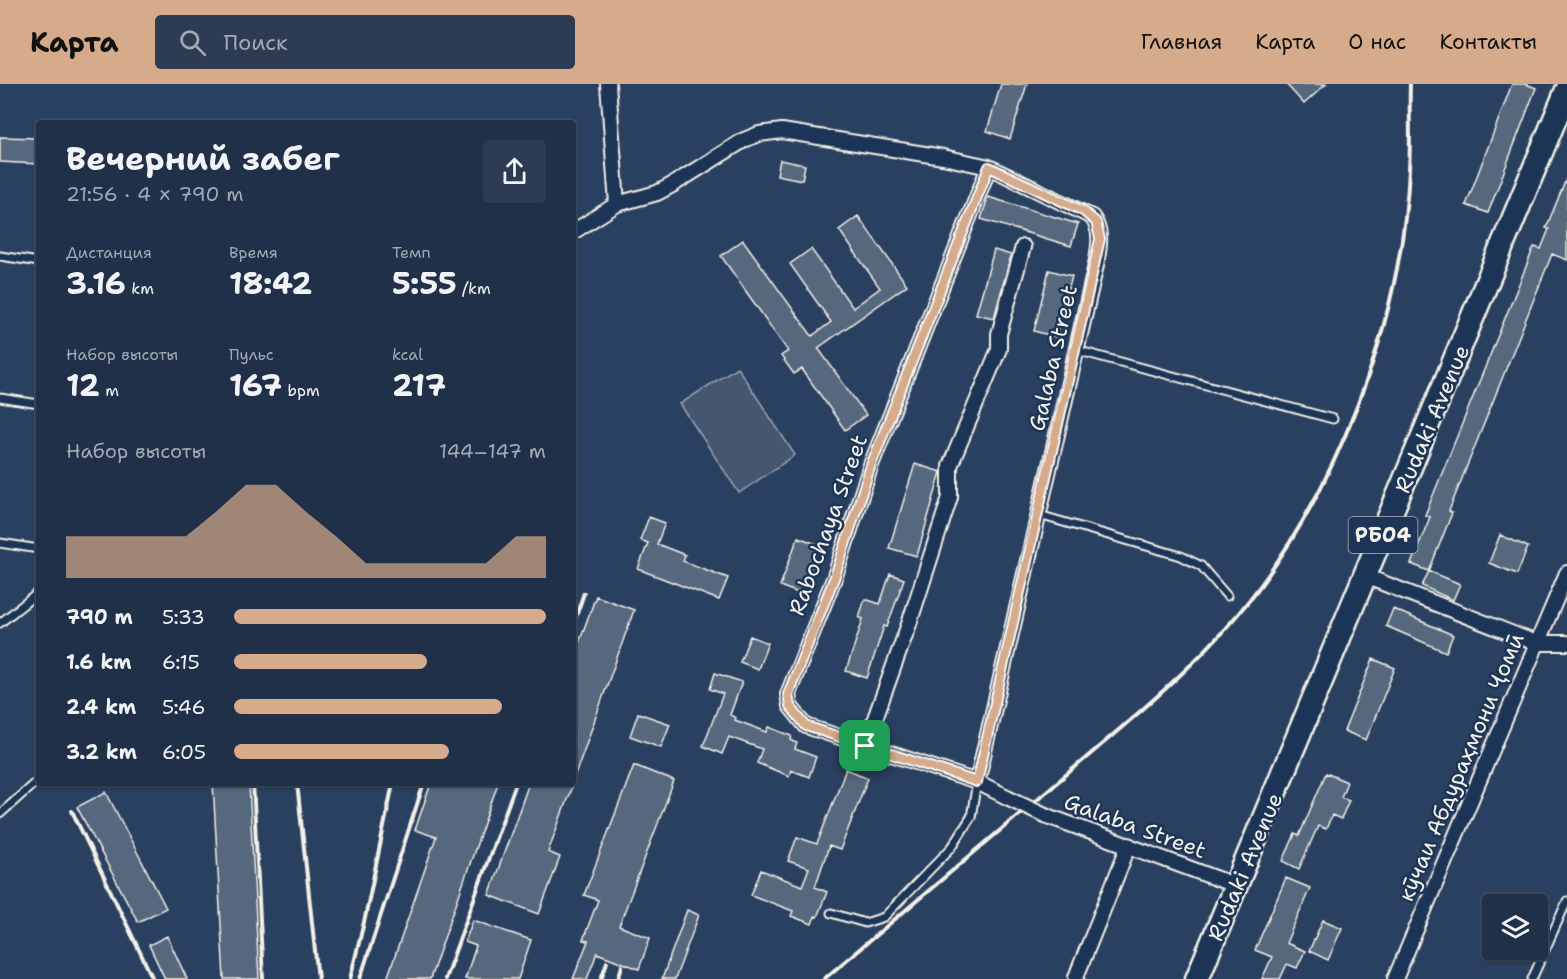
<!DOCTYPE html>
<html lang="ru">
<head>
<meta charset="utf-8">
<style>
	body { margin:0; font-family:"Shantell Sans",sans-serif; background:#2d3c52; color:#f1f3f6; height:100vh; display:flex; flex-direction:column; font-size:22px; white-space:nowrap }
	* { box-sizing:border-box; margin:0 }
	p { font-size:20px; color:#a2a9b4 }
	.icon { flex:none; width:33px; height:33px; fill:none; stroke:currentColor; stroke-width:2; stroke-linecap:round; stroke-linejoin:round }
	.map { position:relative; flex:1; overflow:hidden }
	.sheet { position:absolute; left:36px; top:36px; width:540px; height:666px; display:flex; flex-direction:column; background:#203048; border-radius:6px; box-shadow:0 2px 4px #0004,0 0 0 2px #3d4b60 }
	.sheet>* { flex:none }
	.tools { position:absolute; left:1482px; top:810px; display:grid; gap:12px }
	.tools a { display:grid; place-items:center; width:66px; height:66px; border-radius:6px; background:#203048; box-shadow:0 2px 4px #0004,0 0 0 2px #3d4b60; font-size:30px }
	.pin { position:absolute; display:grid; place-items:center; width:51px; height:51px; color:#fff; margin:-26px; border-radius:12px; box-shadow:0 3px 9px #0006 }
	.round { display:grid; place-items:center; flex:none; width:63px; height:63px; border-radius:6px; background:#2d3c52 }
	.overview { display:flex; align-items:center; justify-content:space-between; height:102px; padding:0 30px }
	h1 { font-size:33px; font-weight:700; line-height:45px }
	.metrics { display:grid; grid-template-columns:repeat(3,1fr); gap:9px; height:102px; padding:6px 30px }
	.metrics div { display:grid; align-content:center }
	.metrics b { font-size:30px; font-weight:700 }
	.metrics small { font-size:16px; font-weight:400 }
	.metrics p { font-size:16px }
	.chart { height:168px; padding:12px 30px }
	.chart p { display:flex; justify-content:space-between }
	.chart svg { width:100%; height:108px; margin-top:6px; fill:#d6ab8b; opacity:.7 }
	ul { padding:0 30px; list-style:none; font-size:20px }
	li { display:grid; grid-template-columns:96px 72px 1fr; align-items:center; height:45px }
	li i { height:15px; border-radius:8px; background:#d6ab8b }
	header { display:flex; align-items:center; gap:36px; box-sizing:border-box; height:84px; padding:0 30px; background:#d6ab8b; color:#111 }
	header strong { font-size:28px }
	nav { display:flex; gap:33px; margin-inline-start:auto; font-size:21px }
	.search { width:420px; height:54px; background:#2d3c52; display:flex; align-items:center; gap:15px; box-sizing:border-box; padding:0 21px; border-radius:6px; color:#a2a9b4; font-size:22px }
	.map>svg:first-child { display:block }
	.green { fill:#445771; stroke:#9ca4ac; stroke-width:1.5 }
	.building { fill:#56677d; stroke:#f4f1e8; stroke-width:1.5 }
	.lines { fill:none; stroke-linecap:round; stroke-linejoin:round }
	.service-casing { stroke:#f4f1e8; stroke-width:11 }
	.minor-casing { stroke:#f4f1e8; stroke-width:18 }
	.primary-casing { stroke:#f4f1e8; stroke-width:27 }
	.service { stroke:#1d3557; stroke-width:7 }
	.minor { stroke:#1d3557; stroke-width:14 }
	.primary { stroke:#1d3557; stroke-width:22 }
	.rail { stroke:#f4f1e8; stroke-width:4 }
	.minor-bridge-casing { stroke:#f4f1e8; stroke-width:18; stroke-linecap:butt }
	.minor-bridge { stroke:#1d3557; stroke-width:14 }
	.route-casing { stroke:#fff; stroke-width:12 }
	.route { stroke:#d6ab8b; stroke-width:8 }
	.labels { text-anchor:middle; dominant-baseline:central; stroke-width:5; stroke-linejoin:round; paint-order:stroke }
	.shield { fill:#1d3557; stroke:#b4b9bc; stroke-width:1.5 }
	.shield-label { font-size:21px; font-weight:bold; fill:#f4f1e8 }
	.street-label { font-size:22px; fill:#f4f1e8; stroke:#1d3557 }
</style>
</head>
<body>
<header>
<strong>Карта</strong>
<div class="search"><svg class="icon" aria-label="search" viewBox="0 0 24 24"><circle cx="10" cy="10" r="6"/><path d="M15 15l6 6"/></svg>Поиск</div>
<nav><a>Главная</a><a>Карта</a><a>О нас</a><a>Контакты</a></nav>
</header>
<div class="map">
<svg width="1567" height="895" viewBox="0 0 1567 895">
	<rect width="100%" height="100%" fill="#2a4060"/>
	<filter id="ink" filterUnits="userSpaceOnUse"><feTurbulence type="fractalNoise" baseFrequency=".0167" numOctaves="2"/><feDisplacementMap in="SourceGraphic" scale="12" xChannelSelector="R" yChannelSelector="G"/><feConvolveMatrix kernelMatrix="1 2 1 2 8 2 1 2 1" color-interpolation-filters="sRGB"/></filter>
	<g filter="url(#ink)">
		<!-- green -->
		<path class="green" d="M737,283L795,371L739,409L680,320Z"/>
		<!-- building -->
		<path class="building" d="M1001,0H1027L1010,55L987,47Z
			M1286,0H1326L1304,20Z
			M1512,0H1526L1536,4L1488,129L1466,121Z
			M0,53L39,54V80L0,78Z
			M780,76L805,81L802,96L777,91Z
			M1567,93V176L1552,170L1449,427L1452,429L1429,487L1411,480L1430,433L1425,431L1534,163L1541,165L1549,145L1546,144Z
			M988,113L1078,140L1071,162L981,135Z
			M858,132L907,201L818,264L866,331L845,346L802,285L794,290L781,272L788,267L721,172L743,156L812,252L831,238L790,180L811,165L853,224L880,204L839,146Z
			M994,166L1011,171L994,234L976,230Z
			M1049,186L1072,192L1056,253L1034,247Z
			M915,380L941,388L917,472L889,464Z
			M649,433L665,439L657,460L685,471L683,477L728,494L719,516L638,485L648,459L640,456Z
			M1500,451L1528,463L1517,490L1489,479Z
			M798,453L819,461L801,510L780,502Z
			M1429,487L1460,500L1453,516L1422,502Z
			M890,490L904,495L887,543L884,542L867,594L846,587L863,535L859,533L865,515L880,520Z
			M596,512L634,526L574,694L573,575Z
			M1393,525L1453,551L1446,568L1386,542Z
			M750,552L768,559L758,585L740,578Z
			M1373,575L1395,584L1366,656L1344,647Z
			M715,589L742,598L730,631L736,634L735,636L767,648L769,643L792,652L791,656L797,659L795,665L816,673L809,693L791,686L789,692L757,679L762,665L729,653L722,670L703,662L723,610L710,605Z
			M638,629L670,640L661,663L630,652Z
			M634,681L674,697L619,842L650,854L639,885L597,869L587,895H573L588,857L583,856L598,816L584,811Z
			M846,685L868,694L840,766L829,762L815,803L827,808L817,833L815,832L812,840L791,832L793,827L751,811L761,786L802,802L809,784L788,777L797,753L817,760Z
			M1326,689L1347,698L1341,713L1349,716L1341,735L1332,731L1326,745L1318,742L1299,785L1283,777L1295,750L1299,752Z
			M213,699H249L259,895H224Z
			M431,699H498L430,895H387L436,753L415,746Z
			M529,699H573L548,768L560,773L539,830L489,811Z
			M106,708L166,824L138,838L77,723Z
			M1286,794L1310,804L1286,859L1305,867L1297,884L1287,880L1280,895H1262L1272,873L1255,866Z
			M687,826L699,831L675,895H662Z
			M473,836L531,856L518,895H465L476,862L465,858Z
			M1323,836L1342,844L1328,876L1309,867Z
			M167,852L187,895H165L149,861Z"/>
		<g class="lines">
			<defs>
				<path id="service" d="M0,172L39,178
					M1076,266L1333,335
					M0,314L39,320
					M1039,431L1181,472L1201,482L1227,512
					M0,459L39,465
					M0,539L39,508
					M0,730L39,695
					M831,829L865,839L884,833L952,763L971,733L977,698
					M1532,895L1567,817"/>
				<path id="minor" d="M608,0L617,120
					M573,148L617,120L657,109L672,101L744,56L759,50L782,47L943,73L989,83L1092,133C1103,148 1099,163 1096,181L977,698L1007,713
					M1365,492L1536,559H1567
					M865,662L909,540L950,413V382L999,265V250L1023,163
					M977,698L806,642L790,622L788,610L835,492L871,381L989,83
					M1045,731L1237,802
					M1076,893L1129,761
					M1395,895L1567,489"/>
				<path id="primary" d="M1197,895L1567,6"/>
			</defs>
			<!-- service casing -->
			<use href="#service" class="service-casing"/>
			<!-- minor casing -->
			<use href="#minor" class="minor-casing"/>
			<!-- primary casing -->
			<use href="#primary" class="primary-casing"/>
			<!-- service -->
			<use href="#service" class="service"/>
			<!-- minor -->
			<use href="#minor" class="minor"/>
			<!-- primary -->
			<use href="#primary" class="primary"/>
			<!-- rail -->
			<path class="rail" d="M573,541L584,509
				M253,699L263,895
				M297,699L318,895
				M72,727L153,895
				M350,895L365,834L393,699
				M360,895L424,699
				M445,895L516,699
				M601,895L607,878
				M618,895L622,882
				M824,895C903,828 982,762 1061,695C1122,643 1186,592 1238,530C1336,413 1402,237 1409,85C1411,57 1409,28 1410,0"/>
			<defs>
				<path id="minor-bridge" d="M1007,713L1045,731"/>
			</defs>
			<!-- minor-bridge casing -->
			<use href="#minor-bridge" class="minor-bridge-casing"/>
			<!-- minor-bridge -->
			<use href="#minor-bridge" class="minor-bridge"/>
		</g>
	</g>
	<g class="lines" filter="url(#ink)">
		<defs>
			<path id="route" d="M989,83L1083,127L1096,138L1100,155L977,698L806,642L790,622L788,610L835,492L871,381Z"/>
		</defs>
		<!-- route casing -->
		<use href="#route" class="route-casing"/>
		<!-- route -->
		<use href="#route" class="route"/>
	</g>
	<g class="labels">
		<!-- shield labels -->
		<rect class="shield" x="1348.5" y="433" width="69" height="36" rx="4.5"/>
		<g class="shield-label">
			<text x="1383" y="451">РБ04</text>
		</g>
		<!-- street labels -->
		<g class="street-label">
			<text transform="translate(1053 274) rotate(-77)">Galaba Street</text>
			<text transform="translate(1432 335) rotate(-67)">Rudaki Avenue</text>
			<text transform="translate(828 441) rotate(-70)">Rabochaya Street</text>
			<text transform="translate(1461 683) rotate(-67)">кӯчаи Абдураҳмони Ҷомӣ</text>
			<text transform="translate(1135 742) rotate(20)">Galaba Street</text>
			<text transform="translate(1245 783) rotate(-67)">Rudaki Avenue</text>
		</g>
	</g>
</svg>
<div class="tools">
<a><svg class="icon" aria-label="layers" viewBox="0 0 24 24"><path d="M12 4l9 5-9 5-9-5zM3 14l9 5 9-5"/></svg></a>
</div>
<div class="pin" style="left:865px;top:662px;background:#1e9e55"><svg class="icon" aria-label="arrive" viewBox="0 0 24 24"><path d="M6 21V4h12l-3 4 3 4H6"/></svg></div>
<section class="sheet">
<div class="overview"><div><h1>Вечерний забег</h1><p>21:56 · 4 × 790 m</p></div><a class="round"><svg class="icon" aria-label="share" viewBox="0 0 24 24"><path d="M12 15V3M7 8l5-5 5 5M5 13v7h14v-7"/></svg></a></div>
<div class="metrics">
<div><p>Дистанция</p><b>3.16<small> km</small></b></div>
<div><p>Время</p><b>18:42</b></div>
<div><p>Темп</p><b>5:55<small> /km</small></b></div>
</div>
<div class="metrics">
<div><p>Набор высоты</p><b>12<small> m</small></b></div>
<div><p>Пульс</p><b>167<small> bpm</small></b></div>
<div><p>kcal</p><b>217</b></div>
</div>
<div class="chart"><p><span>Набор высоты</span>144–147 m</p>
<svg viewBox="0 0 160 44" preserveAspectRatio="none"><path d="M0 44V27L10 27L20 27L30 27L40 27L50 17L60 6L70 6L80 17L90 27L100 38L110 38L120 38L130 38L140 38L150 27L160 27V44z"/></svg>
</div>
<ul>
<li><b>790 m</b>5:33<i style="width:100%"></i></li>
<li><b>1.6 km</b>6:15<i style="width:62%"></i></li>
<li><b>2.4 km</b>5:46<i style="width:86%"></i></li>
<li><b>3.2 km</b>6:05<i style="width:69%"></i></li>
</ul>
</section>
</div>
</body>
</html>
